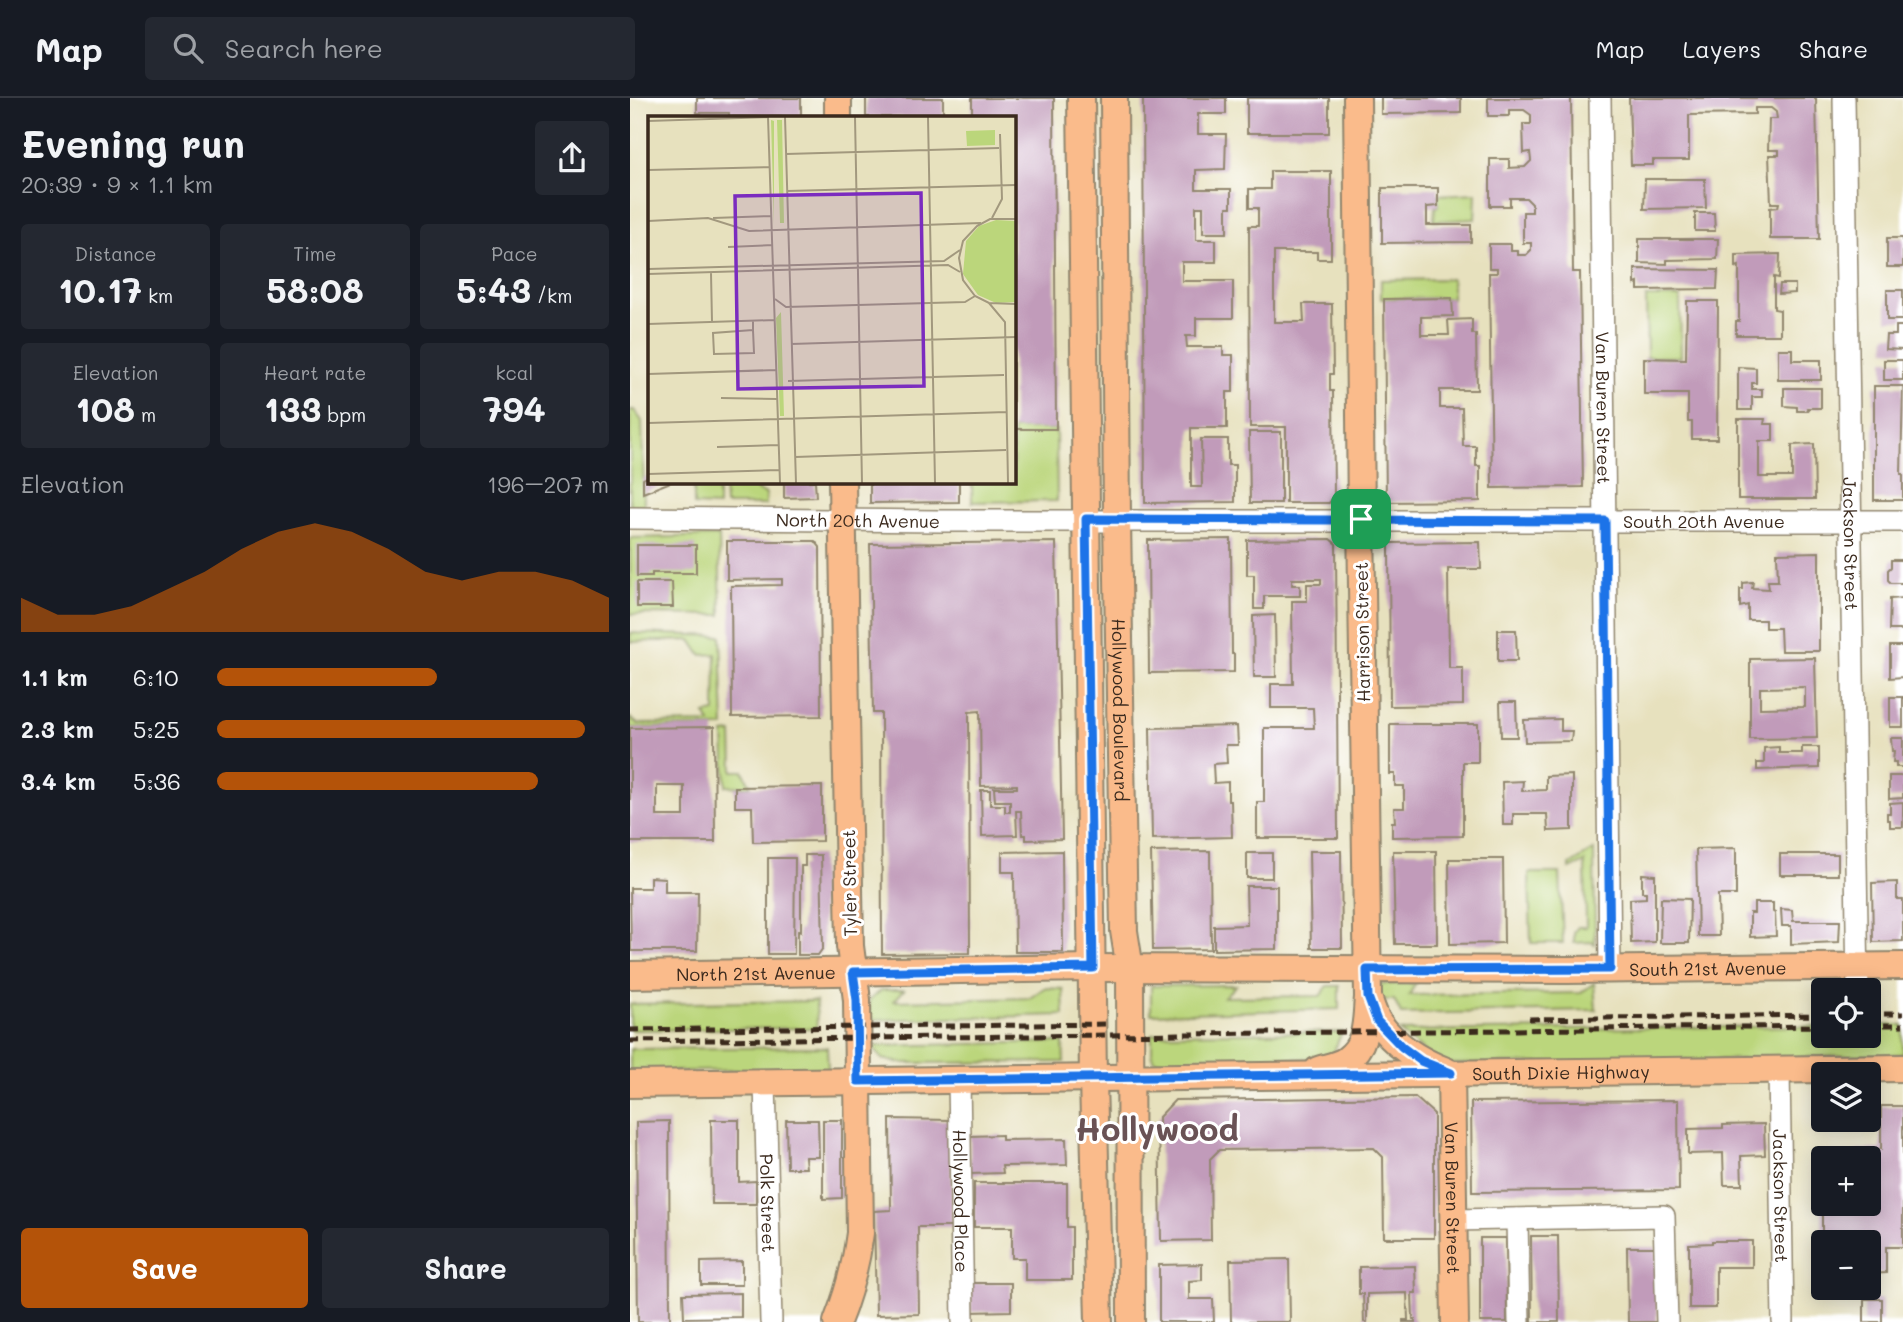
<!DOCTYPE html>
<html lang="en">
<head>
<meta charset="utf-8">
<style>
	body { margin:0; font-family:Mali,sans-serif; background:#242831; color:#f1f3f6; height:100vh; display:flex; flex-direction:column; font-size:26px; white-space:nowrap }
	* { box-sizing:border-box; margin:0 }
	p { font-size:23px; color:#9ea1a6 }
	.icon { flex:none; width:38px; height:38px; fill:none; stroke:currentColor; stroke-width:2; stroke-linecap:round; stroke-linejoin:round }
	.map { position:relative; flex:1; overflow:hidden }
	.panel { display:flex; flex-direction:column; background:#171b24; width:630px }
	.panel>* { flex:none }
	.controls { position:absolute; left:1181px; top:880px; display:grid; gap:14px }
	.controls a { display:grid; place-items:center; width:70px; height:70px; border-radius:7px; background:#171b24; box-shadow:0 4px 18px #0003; font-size:35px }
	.pin { position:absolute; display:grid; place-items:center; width:60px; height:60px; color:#fff; margin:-30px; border-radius:14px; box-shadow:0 4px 10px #0006 }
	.round { display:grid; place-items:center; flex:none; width:74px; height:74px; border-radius:7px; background:#242831 }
	.overview { display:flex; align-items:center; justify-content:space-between; height:119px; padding:0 21px }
	h1 { font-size:38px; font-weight:700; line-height:52px }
	.stats { display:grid; grid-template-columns:repeat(3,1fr); gap:10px; height:119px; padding:7px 21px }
	.stats div { display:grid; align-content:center; border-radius:7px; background:#242831; text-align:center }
	.stats b { font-size:35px; font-weight:700 }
	.stats small { font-size:19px; font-weight:400 }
	.stats p { font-size:19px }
	.chart { height:196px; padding:14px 21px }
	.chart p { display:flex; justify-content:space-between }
	.chart svg { width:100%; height:126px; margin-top:7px; fill:#b45309; opacity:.7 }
	.button { display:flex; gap:14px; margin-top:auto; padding:14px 21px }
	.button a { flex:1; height:80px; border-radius:7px; background:#b45309; color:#fff; font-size:28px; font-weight:700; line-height:80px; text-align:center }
	.button a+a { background:#242831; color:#f1f3f6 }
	ul { padding:0 21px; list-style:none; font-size:23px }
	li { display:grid; grid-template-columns:112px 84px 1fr; align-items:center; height:52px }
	li i { height:18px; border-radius:9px; background:#b45309 }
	header { display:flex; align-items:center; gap:42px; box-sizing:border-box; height:98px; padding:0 35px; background:#171b24; border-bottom:2px solid #363941 }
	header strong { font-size:33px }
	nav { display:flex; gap:38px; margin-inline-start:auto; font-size:24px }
	.search { width:490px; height:63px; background:#242831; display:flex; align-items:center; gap:18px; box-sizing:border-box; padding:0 24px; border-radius:7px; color:#9ea1a6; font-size:26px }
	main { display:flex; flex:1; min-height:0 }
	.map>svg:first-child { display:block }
	.green { fill:#bbd67b; stroke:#7b804c; stroke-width:2 }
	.building { fill:#c19bba; fill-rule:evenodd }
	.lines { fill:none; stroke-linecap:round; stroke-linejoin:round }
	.minor-casing { stroke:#91866e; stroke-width:24 }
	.major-casing { stroke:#91866e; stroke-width:30 }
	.minor { stroke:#fff; stroke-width:21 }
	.major { stroke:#fabb8b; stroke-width:26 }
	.rail { stroke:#3b2a1e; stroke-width:5; stroke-dasharray:10 5; stroke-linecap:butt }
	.route-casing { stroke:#fff; stroke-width:14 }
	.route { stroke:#1a73e8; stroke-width:9 }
	.labels { text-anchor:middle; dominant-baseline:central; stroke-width:6; stroke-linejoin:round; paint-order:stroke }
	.street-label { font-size:18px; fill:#3b2a1e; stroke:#fff }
	.town-label { font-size:32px; font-weight:bold; fill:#6a5255; stroke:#fff }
	.inset-road { fill:none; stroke:#a2987e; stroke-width:2 }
	.view { fill:#7b2cbf; fill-opacity:0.15; stroke:#7b2cbf; stroke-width:3.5 }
	.inset-edge { fill:none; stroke:#3b2a1e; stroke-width:3.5 }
</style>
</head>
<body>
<header>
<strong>Map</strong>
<div class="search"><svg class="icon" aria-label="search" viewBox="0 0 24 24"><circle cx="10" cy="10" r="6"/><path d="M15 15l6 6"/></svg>Search here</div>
<nav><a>Map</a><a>Layers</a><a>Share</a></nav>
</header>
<main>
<section class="panel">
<div class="overview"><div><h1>Evening run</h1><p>20:39 · 9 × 1.1 km</p></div><a class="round"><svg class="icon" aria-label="share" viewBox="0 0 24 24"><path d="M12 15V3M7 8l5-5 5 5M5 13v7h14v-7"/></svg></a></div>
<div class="stats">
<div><p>Distance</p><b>10.17<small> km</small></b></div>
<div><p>Time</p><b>58:08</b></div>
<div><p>Pace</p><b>5:43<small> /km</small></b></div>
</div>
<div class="stats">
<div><p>Elevation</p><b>108<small> m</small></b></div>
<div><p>Heart rate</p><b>133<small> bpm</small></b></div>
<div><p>kcal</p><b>794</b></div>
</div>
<div class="chart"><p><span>Elevation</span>196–207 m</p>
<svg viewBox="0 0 160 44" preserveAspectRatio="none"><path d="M0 44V32L10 38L20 38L30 35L40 29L50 23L60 15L70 9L80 6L90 9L100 15L110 23L120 26L130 23L140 23L150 26L160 32V44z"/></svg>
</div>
<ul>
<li><b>1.1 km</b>6:10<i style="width:56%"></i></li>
<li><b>2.3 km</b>5:25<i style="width:94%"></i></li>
<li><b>3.4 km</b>5:36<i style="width:82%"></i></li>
</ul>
<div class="button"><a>Save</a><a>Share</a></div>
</section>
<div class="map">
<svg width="1273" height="1224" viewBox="0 0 1273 1224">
	<rect width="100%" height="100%" fill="#fff"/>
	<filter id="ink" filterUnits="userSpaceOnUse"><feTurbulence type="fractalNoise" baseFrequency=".0143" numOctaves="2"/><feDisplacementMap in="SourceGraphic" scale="14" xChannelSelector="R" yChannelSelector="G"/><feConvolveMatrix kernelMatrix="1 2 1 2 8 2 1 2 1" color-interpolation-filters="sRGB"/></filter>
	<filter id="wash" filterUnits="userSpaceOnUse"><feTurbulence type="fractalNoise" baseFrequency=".00686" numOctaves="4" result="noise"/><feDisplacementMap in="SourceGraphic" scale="28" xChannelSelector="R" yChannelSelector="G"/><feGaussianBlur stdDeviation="1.57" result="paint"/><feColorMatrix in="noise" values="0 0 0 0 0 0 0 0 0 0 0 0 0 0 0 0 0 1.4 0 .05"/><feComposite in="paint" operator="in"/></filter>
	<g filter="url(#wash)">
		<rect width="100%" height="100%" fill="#e7e1be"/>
		<!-- green -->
		<path class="green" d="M846,95L845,121L804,123L805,109L808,108V97Z
			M822,181V200L751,201V182Z
			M1016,199H1050L1051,259H1017Z
			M0,312H4L12,323L14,407H0Z
			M383,331H426L427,403L342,404V383H383Z
			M64,383H88V408L64,407Z
			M94,383H127V392L136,396V407H95Z
			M89,438L91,517L0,516V440Z
			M0,535L91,538L94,629L0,630V620L8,626L80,625L75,616L85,614L86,556L71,557L61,542L0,544Z
			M102,635L103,673H113L121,689L96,688L94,636Z
			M964,752L965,846L961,844L944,845V834L948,829H956L955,764L940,771V767Z
			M899,775H930L933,845H901Z
			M786,885L779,897L951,895L964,885L966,912L771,916L764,902H747L749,886Z
			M606,887L594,899L690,898L698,888H709V911L521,916V888Z
			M414,890L433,891L434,917L239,922V902L252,892H274L264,903L400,900Z
			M186,903L187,930L0,932V906Z
			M1239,927H1273V956L1021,964L810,966L769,933L1193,928L1194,938H1239Z
			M712,934L701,960L525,963L522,956V936Z
			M433,944L434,964L272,965L252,961L242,948Z
			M197,949L198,971L0,974V951Z"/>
		<g id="blocks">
			<!-- building -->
			<path class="building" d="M67,0H171V19H99V15H67Z
				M236,0H313V19H236Z
				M342,0H424L426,331H383V19H347V18H342Z
				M513,0H596V16H568V36H596L595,71L566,72V91H601V109H597V135H573V109H566V142H586V164H552V183H603V220H566V238H556L557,249H593V257H603V294H597V330H561V389H572L571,341H598V367H605V404L515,405Z
				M617,0H699V35H617Z
				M751,0H831V15L751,16Z
				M858,0H941L943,174H950L953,389L862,390L859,175H867V170H859V146H881V153H888V157H896L901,152V145H893V114H902V106L896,100H880V108H860V61H879V70L895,69L901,63L900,54L894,55L893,26H901V17L894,12H879V18H858Z
				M999,0H1186L1189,141H1140V110L1148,109L1149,105H1141L1139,57H1149V52H1138L1139,21H1147L1146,14L1141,10H1125V16L1059,17V62H1023V67H1001Z
				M640,73H701V161H687V154H644V224H674L673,206H702L703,276H700V293H703L704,399L699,405H656V329H620L619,128H628V110H619V91H640Z
				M1015,81H1075L1076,110L1014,111Z
				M752,90H808V108L797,109V127H841V144L752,145Z
				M1065,115H1084L1085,133H1065Z
				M1257,140H1273V169H1257Z
				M1009,141H1088L1087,161L1037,162V166L1009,165Z
				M1150,156L1149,180L1144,179V211L1150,212V237H1106V223H1109V168L1106,169V157Z
				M1005,171L1088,172L1087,191L1008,192V185L1005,186Z
				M1150,186H1165V195L1149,196Z
				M1257,192H1273V222H1257Z
				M822,200L823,218L791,219V237H819L818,222L842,221V236H846L847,292H810V310H832L833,348H846V368H850V403L756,404L754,201Z
				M1057,203H1088L1087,341H1062V324H1058V296H1014V260L1056,261Z
				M1266,228H1273V252L1255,251L1256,237H1266Z
				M1148,251H1162V262H1191V282H1148Z
				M1254,262H1273V282H1254Z
				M1108,269L1126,270V285H1122V291H1132V299H1122V312H1108Z
				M1244,288H1273L1271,376H1273V402H1244Z
				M1154,290H1191V310H1177L1178,313H1167V309L1154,308Z
				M1108,321H1135L1134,326H1143V343H1129V379H1162V347L1184,346L1185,401H1108Z
				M619,334H651V405H620Z
				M19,378V383H43L13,395V381Z
				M154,383H185L186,399L154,400Z
				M240,383H329V404L240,405Z
				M601,441L602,556H604V574L519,575L518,442Z
				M700,441L706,446L708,740H627V704H634V630H684L683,610H641V586H663L662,503H677V486H691V481H662V487H670V498H634V511H624V477H617V442Z
				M97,443H185L190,449L191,618L102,619L101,488L152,487V481L97,482Z
				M426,444L432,741L396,742V737H392L391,713H386L387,737L352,738L351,692H360V707H375V714H380V703H365L364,690H387V687L351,688L350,613L339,614L340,855L252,856L251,615H243L240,446Z
				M850,444L851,471H818L819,570H833V607L760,608L759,445Z
				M7,447H66V475H22V478H7Z
				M1189,454V553H1151L1150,530H1135V522H1118V507L1110,509V491H1113V485L1123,484L1122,490L1139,491L1138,483H1148L1147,455Z
				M1261,462H1273V485H1261L1258,482V472L1261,469Z
				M7,484H42L43,509H7Z
				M1273,500V532H1259L1260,501Z
				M645,517L646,579H624L623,518Z
				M868,532H886L887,563H868Z
				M1260,548H1273V579L1260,580Z
				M1185,560L1187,640L1120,641V561ZM1175,589V609L1130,610V590Z
				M1260,599H1273V629H1260Z
				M870,604H886L887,639H871Z
				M931,621V633H942L941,643L895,644L894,622Z
				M760,626H848V664H833V738L762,739V724H765L764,710H774V688H765V676H760Z
				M607,628L608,647H596L597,665L583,666L584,685L598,684V703H601L602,739L522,741L520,630Z
				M84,629L85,744H0V630ZM27,688H54V718H27Z
				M1261,640H1273V669H1266V664H1263L1264,653H1262Z
				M1149,649V655H1172V649H1189V670L1127,672V665H1134V650Z
				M942,677V732L918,733L917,716H883V727H873L872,684L893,683L892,693L916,692V678Z
				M1259,678H1273V700L1259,701Z
				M192,688V743L123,744L122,709H105V689Z
				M1273,704V729H1260V722H1257V715H1260V705Z
				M1106,750V797H1088L1089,838H1068L1066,751Z
				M432,753L433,854H385L384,774H372V754Z
				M580,753L581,851L523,852L521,754Z
				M679,753H711L712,850H681Z
				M763,753H806L807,846H765Z
				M617,755H642V780H617Z
				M1150,756H1208V777H1150Z
				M175,757H191L193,850L188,857H168V832L171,833V768H175Z
				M138,760H165L164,856H138Z
				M819,761H873L874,845L820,846Z
				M1012,776L1025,777V844L1001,845L1000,801L1016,800V794H1012Z
				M20,779L35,780V794H68L67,853H1L0,790H20Z
				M1267,784V801H1273V843L1243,844L1242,785Z
				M616,788H647V851L584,852V828L617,827Z
				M1031,800L1060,801L1059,845H1030Z
				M1124,805H1143V814L1145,815L1146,838L1120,839V815H1124Z
				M1151,811L1162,812L1163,823H1210L1209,844L1161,846V828H1152Z
				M785,999L804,1016V1140H754L753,1059L744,1050L589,1052L580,1061L581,1142L531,1143L529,1019L545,1002Z
				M1048,1002L1049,1092L842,1094L841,1004Z
				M1251,1008H1273V1149H1256V1175L1239,1176V1144H1192V1106H1239V1060H1227L1228,1052L1251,1051Z
				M260,1021L321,1022L322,1129H288L289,1216L246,1217L244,1113L261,1112Z
				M81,1022H109V1084L126,1083V1106H82Z
				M156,1022H188L189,1059H175L176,1070H157Z
				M193,1022H212V1100L193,1101Z
				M39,1023L40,1224H8L6,1024Z
				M1134,1026L1135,1057L1111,1058L1112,1087H1094L1093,1055L1058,1056V1031L1093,1030V1027Z
				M372,1037V1042L436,1041L437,1067L372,1068L373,1075L340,1076V1038Z
				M344,1085H437V1129H442V1182H395V1160H382V1129H344Z
				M901,1138H928L929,1224H902Z
				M850,1140H876L877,1224H850Z
				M1082,1143H1122V1169H1086V1210H1059V1146L1082,1145Z
				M997,1149H1026L1027,1224H998Z
				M659,1161L660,1224H601L600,1162Z
				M112,1163V1187H71V1164Z
				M572,1166V1182L559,1183V1201H583L584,1224H529V1167Z
				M785,1168L786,1195H782L783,1221H785V1224H773V1222H778L777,1195L737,1196V1224H734L733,1196H729V1169Z
				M341,1185H381V1213L341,1214Z
				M111,1195V1219L54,1220L53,1196Z
				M1234,1201H1252V1224H1234Z"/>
		</g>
	</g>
	<g filter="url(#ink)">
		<use href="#blocks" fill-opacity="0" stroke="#91866e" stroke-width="2"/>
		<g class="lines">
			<defs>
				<g id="minor">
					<path id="s1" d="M970,0L980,871"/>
					<path id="s2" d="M1214,0L1228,892"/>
					<path id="s3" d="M0,420L310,423H1273"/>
					<path id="s4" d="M1149,972L1153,1224"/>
					<path id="s5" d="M329,982L333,1224"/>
					<path id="s6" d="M135,984L141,1224"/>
					<path d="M887,1121L889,1224"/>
					<path d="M824,1122L1034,1118L1037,1224"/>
				</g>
				<g id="major">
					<path d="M208,0V19"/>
					<path d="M451,0L463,981L469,1224"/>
					<path id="s7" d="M484,0L487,422L494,833L500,871L501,1224"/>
					<path id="s8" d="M0,877L463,870L937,872L1273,868"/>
					<path d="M738,899C741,908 744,918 749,925C766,949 790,963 816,973"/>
					<path d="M688,972C697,969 709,967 716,962C738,946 736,923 738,899L731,421L727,0"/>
					<path id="s9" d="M821,976L825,1224"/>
					<path id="s10" d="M0,986L1273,970"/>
					<path d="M207,1224C219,1194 226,1166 230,1135L227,902L220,848L212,383"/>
				</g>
			</defs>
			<!-- minor casing -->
			<use href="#minor" class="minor-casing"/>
			<!-- major casing -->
			<use href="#major" class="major-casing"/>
			<!-- minor -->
			<use href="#minor" class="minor"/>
			<!-- major -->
			<use href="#major" class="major"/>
			<!-- rail -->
			<path class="rail" d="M1239,916H1273
				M899,921L1194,917
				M1239,927H1273
				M0,932L476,926
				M0,943L1194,928"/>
		</g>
	</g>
	<g class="lines" filter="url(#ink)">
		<defs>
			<path id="route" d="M456,421L975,423L980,871L737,872L738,899L747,923L772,949L791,963L821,975L228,983L227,902L223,874L463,870Z"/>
		</defs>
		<!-- route casing -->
		<use href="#route" class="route-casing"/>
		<!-- route -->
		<use href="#route" class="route"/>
	</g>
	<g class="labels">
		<!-- street labels -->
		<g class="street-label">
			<text stroke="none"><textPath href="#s1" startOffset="310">Van Buren Street</textPath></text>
			<text stroke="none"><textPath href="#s3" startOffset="228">North 20th Avenue</textPath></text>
			<text stroke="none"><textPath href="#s3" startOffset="1074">South 20th Avenue</textPath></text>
			<text stroke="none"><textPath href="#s2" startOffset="446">Jackson Street</textPath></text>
			<text transform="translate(732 534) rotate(-91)">Harrison Street</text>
			<text stroke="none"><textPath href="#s7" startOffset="612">Hollywood Boulevard</textPath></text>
			<text transform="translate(219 785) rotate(-91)">Tyler Street</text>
			<text stroke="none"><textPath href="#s8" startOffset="1078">South 21st Avenue</textPath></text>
			<text stroke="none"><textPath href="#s8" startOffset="126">North 21st Avenue</textPath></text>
			<text stroke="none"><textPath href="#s10" startOffset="931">South Dixie Highway</textPath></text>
			<text stroke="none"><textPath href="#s4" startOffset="126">Jackson Street</textPath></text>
			<text stroke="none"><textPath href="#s9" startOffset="124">Van Buren Street</textPath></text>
			<text stroke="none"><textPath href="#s5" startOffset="121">Hollywood Place</textPath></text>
			<text stroke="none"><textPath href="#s6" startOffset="121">Polk Street</textPath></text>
		</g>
		<!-- town labels -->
		<g class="town-label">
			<text x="527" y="1030">Hollywood</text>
		</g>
	</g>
	<!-- overview -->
	<g transform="translate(18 18)">
		<rect width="368" height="368" fill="#e7e1be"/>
		<path d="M123,4L126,5V109ZM129,4H134L136,107H132ZM347,14V29L319,30L318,15ZM348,104L367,105V186L348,187L330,179L315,158L318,125L331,110ZM133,196L136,300H132L128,202Z" fill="#bbd67b"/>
		<path class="inset-road" d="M120,1L132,367M137,1L148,367M207,1L214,367M280,1L287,367M0,5L120,1M138,38L351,32M0,54L122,51M139,75L368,69M65,102L123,100M344,102L354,83L352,18M368,103H342L329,110L315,125L311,142L315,164L327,180L341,187L368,188M0,105L60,102L101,115L333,107M80,131L125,129M0,153L296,145L312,134M63,157L64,206M0,158L300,149L312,156M127,183L138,191L317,186L327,180M341,187L357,206L360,367M105,205V214L106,237L66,238L65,217L105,214M0,208L127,204M143,228L368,221M0,258L128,254M140,265L356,259M73,282L129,283M0,307L359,296M69,331L131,329M147,341L358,334M0,358L131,354"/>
		<path class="view" d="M273,77L276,270L90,273L87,80Z"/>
		<rect width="368" height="368" class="inset-edge"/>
	</g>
</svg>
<div class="controls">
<a><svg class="icon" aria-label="locate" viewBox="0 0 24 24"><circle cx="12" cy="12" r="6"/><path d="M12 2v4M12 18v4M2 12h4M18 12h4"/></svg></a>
<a><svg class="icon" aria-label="layers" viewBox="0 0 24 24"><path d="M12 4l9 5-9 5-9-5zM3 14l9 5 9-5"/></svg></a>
<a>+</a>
<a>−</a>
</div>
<div class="pin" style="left:731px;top:421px;background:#1e9e55"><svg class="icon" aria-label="arrive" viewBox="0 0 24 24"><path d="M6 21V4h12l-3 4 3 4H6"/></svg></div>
</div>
</main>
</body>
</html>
